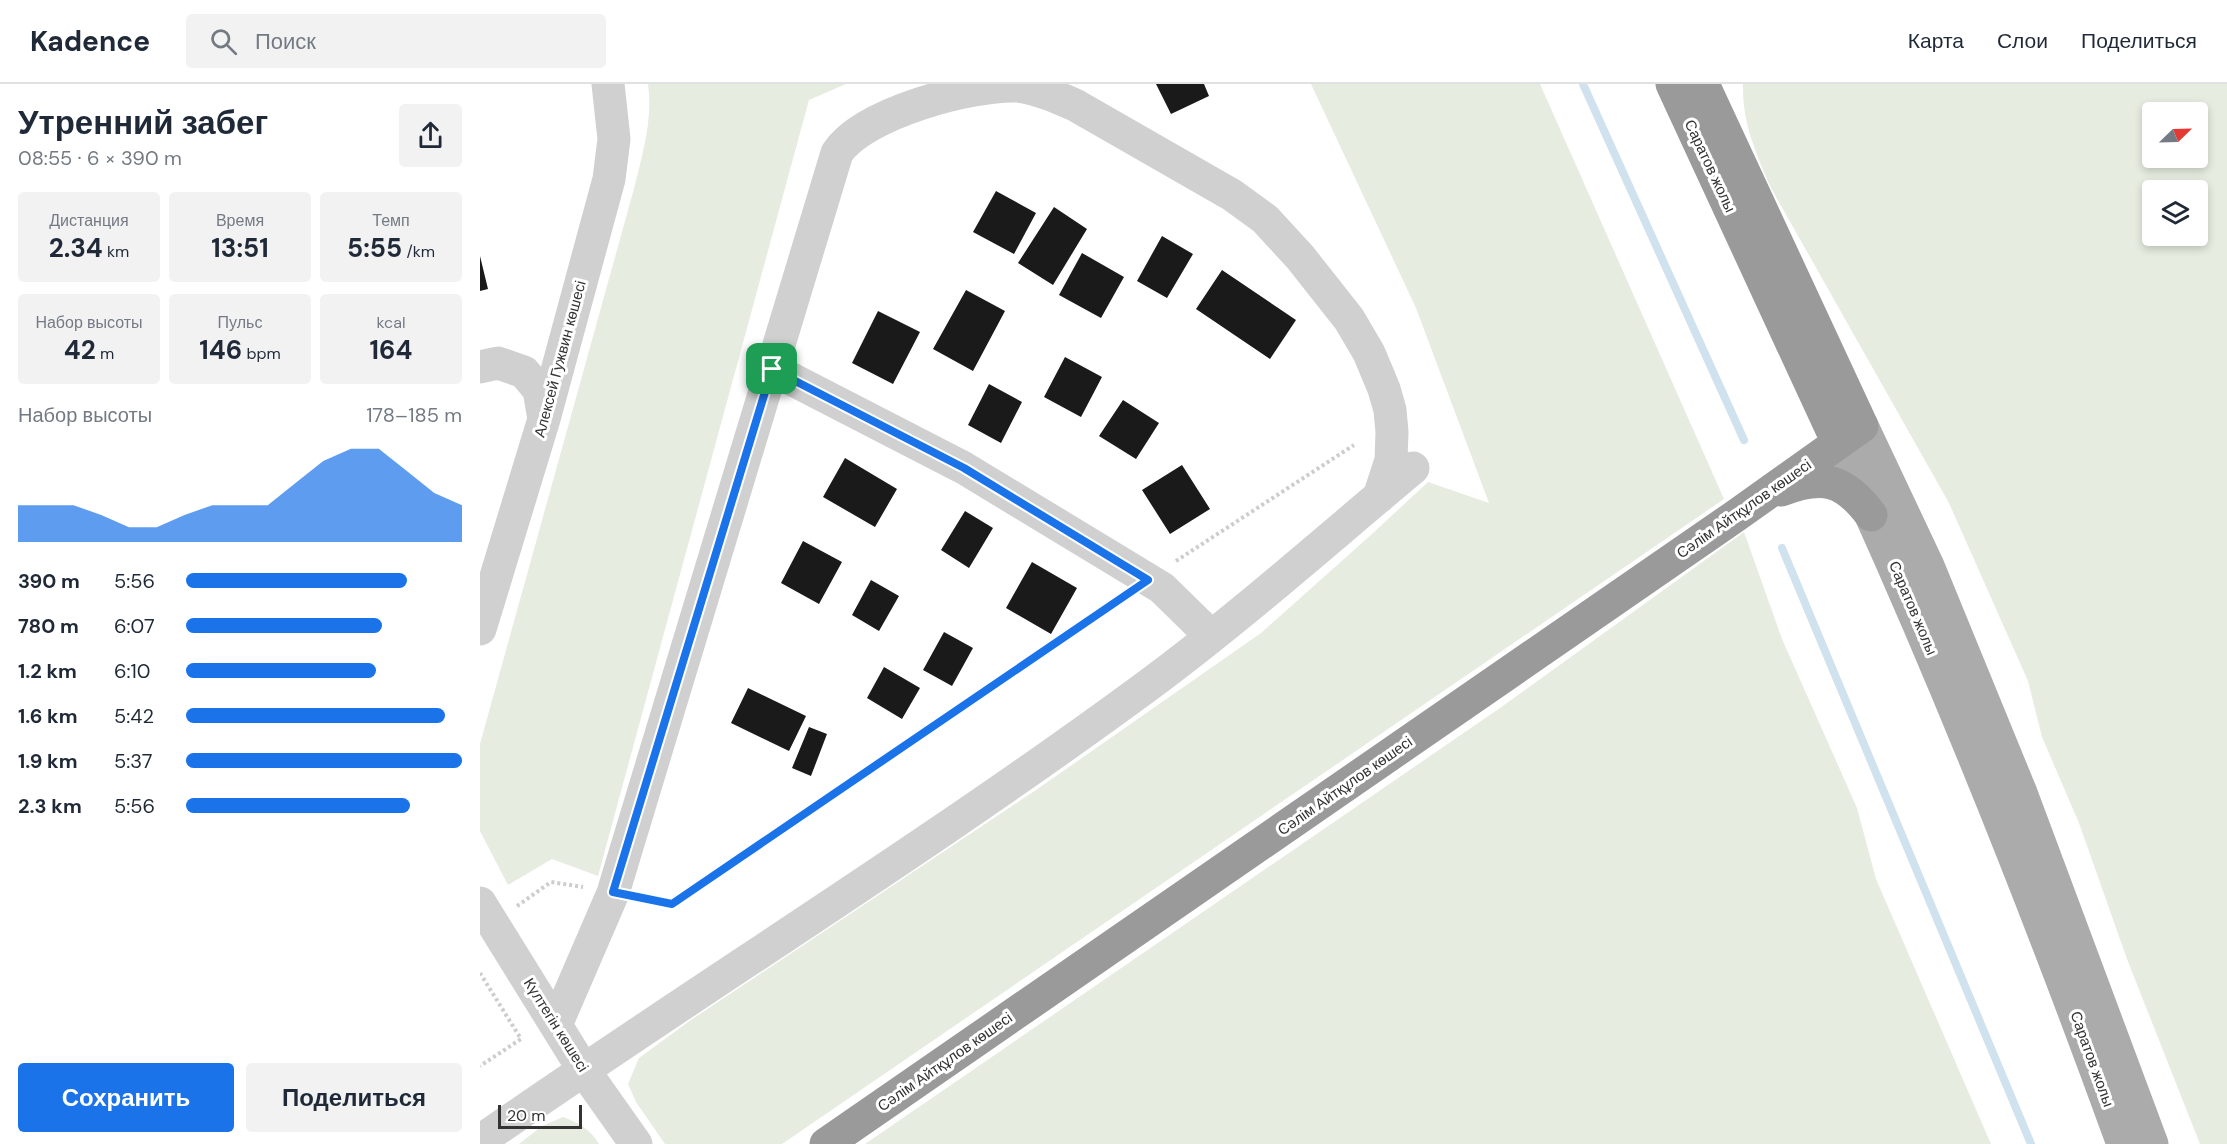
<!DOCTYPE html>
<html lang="ru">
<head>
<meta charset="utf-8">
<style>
	body { margin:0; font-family:"DM Sans",sans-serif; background:#f2f2f3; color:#1f2937; height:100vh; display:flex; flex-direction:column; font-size:22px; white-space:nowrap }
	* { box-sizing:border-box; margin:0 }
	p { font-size:20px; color:#747a83 }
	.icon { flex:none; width:33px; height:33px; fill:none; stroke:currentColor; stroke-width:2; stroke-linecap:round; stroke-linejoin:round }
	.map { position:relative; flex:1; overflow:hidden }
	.side { display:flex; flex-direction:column; background:#fff; width:480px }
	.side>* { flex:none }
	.needle { width:39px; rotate:67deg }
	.fabs { position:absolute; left:1662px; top:18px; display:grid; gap:12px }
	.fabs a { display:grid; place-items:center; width:66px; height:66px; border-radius:6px; background:#fff; box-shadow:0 3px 9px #0003; font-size:30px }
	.scale { position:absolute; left:18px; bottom:15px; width:84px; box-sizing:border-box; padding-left:6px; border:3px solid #333; border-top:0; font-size:16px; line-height:21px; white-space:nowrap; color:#333; -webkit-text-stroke:4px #fff; paint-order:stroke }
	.pin { position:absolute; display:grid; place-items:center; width:51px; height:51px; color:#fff; margin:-26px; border-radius:12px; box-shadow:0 3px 9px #0006 }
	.round { display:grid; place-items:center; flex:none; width:63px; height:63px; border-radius:6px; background:#f2f2f3 }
	.summary { display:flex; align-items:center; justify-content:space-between; height:102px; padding:0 18px }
	h1 { font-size:33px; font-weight:700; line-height:45px }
	.metrics { display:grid; grid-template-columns:repeat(3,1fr); gap:9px; height:102px; padding:6px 18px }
	.metrics div { display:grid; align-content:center; border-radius:6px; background:#f2f2f3; text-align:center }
	.metrics b { font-size:26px; font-weight:700 }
	.metrics small { font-size:16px; font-weight:400 }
	.metrics p { font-size:16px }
	.chart { height:168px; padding:12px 18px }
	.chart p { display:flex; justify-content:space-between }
	.chart svg { width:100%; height:108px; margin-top:6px; fill:#1a73e8; opacity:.7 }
	.button { display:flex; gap:12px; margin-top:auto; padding:12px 18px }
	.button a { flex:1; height:69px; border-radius:6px; background:#1a73e8; color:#fff; font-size:24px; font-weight:700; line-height:69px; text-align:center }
	.button a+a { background:#f2f2f3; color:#1f2937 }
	ul { padding:0 18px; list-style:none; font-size:20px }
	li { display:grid; grid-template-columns:96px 72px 1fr; align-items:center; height:45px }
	li i { height:15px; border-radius:8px; background:#1a73e8 }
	header { display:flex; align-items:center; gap:36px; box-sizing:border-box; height:84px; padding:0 30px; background:#fff; border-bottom:2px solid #e0e1e3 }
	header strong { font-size:28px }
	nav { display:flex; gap:33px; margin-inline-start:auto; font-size:21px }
	.search { width:420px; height:54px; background:#f2f2f3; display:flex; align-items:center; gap:15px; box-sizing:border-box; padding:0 21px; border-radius:6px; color:#747a83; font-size:22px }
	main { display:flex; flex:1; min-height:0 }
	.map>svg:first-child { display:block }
	.green { fill:#e6ecdf; fill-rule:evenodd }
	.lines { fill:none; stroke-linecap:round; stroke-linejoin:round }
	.stream { stroke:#cfe2ee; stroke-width:8 }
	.building { fill:#1a1a1a }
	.path { stroke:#cdcdcd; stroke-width:4; stroke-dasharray:3 3; stroke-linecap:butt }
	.minor { stroke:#d0d0d0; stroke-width:33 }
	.major { stroke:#ababab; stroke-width:33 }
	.highway { stroke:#9a9a9a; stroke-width:33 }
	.route-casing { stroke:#fff; stroke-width:12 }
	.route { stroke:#1a73e8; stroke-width:8 }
	.labels { text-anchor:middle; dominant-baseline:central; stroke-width:6; stroke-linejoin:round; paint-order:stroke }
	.street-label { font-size:15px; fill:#333; stroke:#fff }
</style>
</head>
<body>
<header>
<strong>Kadence</strong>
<div class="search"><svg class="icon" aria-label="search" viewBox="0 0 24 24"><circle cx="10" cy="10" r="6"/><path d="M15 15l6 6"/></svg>Поиск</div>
<nav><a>Карта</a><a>Слои</a><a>Поделиться</a></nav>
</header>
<main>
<section class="side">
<div class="summary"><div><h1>Утренний забег</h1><p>08:55 · 6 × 390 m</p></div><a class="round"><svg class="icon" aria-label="share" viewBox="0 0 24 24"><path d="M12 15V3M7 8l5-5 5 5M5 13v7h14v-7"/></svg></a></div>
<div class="metrics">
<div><p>Дистанция</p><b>2.34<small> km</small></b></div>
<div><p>Время</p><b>13:51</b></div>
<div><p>Темп</p><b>5:55<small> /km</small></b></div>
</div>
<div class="metrics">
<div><p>Набор высоты</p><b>42<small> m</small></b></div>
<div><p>Пульс</p><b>146<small> bpm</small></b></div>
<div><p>kcal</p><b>164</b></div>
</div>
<div class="chart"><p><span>Набор высоты</span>178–185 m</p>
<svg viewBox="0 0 160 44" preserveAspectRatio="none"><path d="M0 44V29L10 29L20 29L30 33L40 38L50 38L60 33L70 29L80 29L90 29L100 20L110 11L120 6L130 6L140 15L150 24L160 29V44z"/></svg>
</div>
<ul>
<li><b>390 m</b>5:56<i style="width:80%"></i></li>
<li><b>780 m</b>6:07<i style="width:71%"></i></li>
<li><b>1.2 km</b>6:10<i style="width:69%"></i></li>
<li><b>1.6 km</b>5:42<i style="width:94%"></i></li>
<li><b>1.9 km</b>5:37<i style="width:100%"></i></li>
<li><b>2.3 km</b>5:56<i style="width:81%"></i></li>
</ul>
<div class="button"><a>Сохранить</a><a>Поделиться</a></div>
</section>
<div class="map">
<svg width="1747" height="1060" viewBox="0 0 1747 1060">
	<rect width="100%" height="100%" fill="#fff"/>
	<!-- green -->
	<path class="green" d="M168,0H366L329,16L118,792L72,775L28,801L0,747V660L155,101C163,68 173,34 168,0Z
		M831,0H1060L1244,415L302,1060H185L156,1018L148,1000L159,974L208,938L556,706L781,549L892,450L948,398L1009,419L936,224Z
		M1263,0H1747V1060H1720L1647,875L1599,739L1562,653L1548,597L1469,419L1291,104C1276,69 1262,39 1263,0ZM1672,28H1718V74H1672ZM1672,106H1718V152H1672Z
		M1264,448L1302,555L1377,724L1396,795L1511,1060H385L1020,624Z
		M83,1033C99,1039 110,1045 119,1060H39L62,1042Z"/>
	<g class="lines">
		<!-- stream -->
		<path class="stream" d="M1103,0L1264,356
			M1302,464L1551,1060"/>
	</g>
	<!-- building -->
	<path class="building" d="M676,0H724L729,12L691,30Z
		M516,107L556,129L534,170L493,148Z
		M574,123L607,145L573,201L538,179Z
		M682,152L713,170L687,214L657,197Z
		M602,169L644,193L621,234L579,211Z
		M0,172L8,205L0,207Z
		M742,186L816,236L790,275L716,225Z
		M486,206L525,227L493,287L453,265Z
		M398,227L440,248L413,300L372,279Z
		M585,273L622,293L601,333L564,313Z
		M509,300L542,318L521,359L488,341Z
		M643,316L679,339L656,375L619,352Z
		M365,374L417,405L395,443L343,413Z
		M702,381L730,425L690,450L662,406Z
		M485,427L513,444L489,484L461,466Z
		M323,457L362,478L339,520L301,499Z
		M552,478L597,504L571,550L526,524Z
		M391,496L419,512L399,547L372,531Z
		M464,548L493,564L472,602L443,586Z
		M404,583L440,604L422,635L387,614Z
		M268,604L326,632L309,667L251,639Z
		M329,643L347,650L331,692L312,684Z"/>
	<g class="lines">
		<!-- path -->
		<path class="path" d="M696,477L874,361
			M163,814L192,820L640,515
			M37,822L71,798L103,803
			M0,889L41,955L0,982"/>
		<!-- minor -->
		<path class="minor" d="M0,283L18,279L44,288L59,306L64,335
			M292,285L484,384L682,504L731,552
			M0,545L64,335L129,95L134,55L128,0
			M0,819L103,985L156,1060
			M76,941L133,809L357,69C383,29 492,0 538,2C559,5 577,13 595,21L752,111L785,135L820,173L869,235L889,269L904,305L910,326L912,348L911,376L899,413
			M0,1057C217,906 442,767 655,611C750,542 842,460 933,384"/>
		<!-- major -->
		<path class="major" d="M1382,342L1448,482L1541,709L1672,1060
			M1358,359C1464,588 1557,823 1643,1060"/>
		<!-- highway -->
		<path class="highway" d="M1192,0L1358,359
			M1301,406C1343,390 1364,395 1391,431
			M346,1060L1254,433L1382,342L1223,0"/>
	</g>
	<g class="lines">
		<defs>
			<path id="route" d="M292,285L484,384L668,496L192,820L133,808Z"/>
		</defs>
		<!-- route casing -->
		<use href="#route" class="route-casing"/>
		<!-- route -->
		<use href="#route" class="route"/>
	</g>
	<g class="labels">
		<!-- street labels -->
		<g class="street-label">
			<text transform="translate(1230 82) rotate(65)">Саратов жолы</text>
			<text transform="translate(80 275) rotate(-75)">Алексей Гужвин көшесі</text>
			<text transform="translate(1264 425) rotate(-35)">Сәлім Айтқұлов көшесі</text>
			<text transform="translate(1433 524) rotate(67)">Саратов жолы</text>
			<text transform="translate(865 702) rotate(-35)">Сәлім Айтқұлов көшесі</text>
			<text transform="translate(76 941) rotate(58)">Күлтегін көшесі</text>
			<text transform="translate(1612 975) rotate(70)">Саратов жолы</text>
			<text transform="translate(465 978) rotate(-35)">Сәлім Айтқұлов көшесі</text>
		</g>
	</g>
</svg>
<div class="fabs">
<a><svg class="needle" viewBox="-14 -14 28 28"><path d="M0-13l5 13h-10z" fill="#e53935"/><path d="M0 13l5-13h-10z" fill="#747a83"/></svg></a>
<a><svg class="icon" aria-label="layers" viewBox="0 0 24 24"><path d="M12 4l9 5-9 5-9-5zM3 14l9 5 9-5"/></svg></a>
</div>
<div class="scale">20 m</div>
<div class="pin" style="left:292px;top:285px;background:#1e9e55"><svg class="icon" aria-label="arrive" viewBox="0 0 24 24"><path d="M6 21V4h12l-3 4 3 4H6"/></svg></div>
</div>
</main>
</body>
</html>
